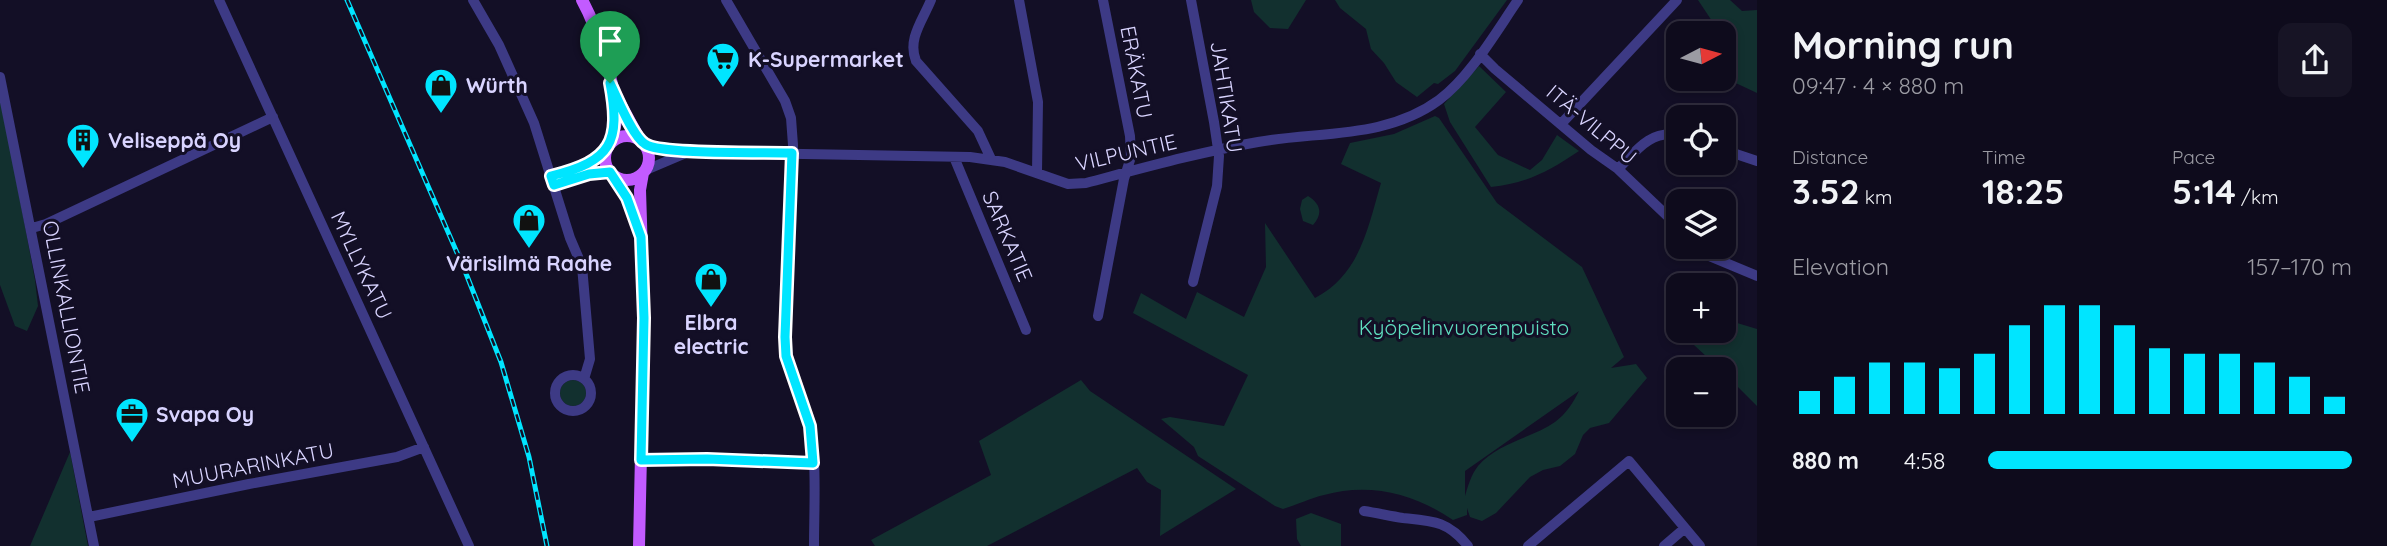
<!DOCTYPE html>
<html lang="en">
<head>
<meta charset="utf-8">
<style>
	body { margin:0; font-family:Quicksand,sans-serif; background:#171425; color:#f1f3f6; height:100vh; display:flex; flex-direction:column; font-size:26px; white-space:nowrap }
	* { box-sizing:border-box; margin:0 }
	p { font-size:23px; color:#9b9ba3 }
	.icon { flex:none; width:38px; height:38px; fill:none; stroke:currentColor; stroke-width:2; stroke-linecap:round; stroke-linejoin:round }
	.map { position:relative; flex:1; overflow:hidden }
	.drawer { display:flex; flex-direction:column; background:#0e0b1c; width:630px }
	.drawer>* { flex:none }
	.needle { width:46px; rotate:84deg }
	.fabs { position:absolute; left:1666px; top:21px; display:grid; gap:14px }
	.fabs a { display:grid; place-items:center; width:70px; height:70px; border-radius:14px; background:#0e0b1c; box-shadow:0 4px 10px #0003,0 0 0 2px #2e2b3b; font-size:35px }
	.pin { position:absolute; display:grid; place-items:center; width:60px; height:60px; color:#fff; margin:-72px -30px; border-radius:50% 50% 50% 0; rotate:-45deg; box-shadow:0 0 7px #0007 }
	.pin .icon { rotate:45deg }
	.round { display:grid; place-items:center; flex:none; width:74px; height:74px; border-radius:14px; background:#171425 }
	.overview { display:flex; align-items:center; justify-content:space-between; height:119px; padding:0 35px }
	h1 { font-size:38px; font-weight:700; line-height:52px }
	.figures { display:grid; grid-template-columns:repeat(3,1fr); gap:10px; height:119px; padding:7px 35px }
	.figures div { display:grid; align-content:center }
	.figures b { font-size:35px; font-weight:700 }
	.figures small { font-size:19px; font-weight:400 }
	.figures p { font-size:19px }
	.chart { height:196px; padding:14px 35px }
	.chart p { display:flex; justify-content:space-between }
	.chart svg { width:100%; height:126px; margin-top:7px; stroke:#00e5ff; stroke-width:6 }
	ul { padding:0 35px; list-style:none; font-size:23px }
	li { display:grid; grid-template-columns:112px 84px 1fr; align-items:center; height:52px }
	li i { height:18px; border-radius:9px; background:#00e5ff }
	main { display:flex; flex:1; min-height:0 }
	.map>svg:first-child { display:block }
	.green { fill:#12302f; fill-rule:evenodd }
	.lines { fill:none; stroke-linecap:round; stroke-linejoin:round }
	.minor { stroke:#3d3a85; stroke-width:10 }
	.major { stroke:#c25bff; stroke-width:12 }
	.rail-casing { stroke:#00e5ff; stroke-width:5 }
	.rail { stroke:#130f26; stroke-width:2.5; stroke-dasharray:8; stroke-linecap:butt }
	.route-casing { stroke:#fff; stroke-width:14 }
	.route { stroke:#00e5ff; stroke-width:9 }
	.labels { text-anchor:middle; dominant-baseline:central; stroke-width:6; stroke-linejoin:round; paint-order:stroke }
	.poi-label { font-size:21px; font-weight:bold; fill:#d9d4ff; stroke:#130f26; text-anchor:start }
	.street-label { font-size:21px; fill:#d9d4ff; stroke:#130f26 }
	.park-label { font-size:21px; fill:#5fe0c0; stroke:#130f26 }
</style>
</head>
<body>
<main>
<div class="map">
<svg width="1757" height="546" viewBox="0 0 1757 546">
	<rect width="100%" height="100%" fill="#130f26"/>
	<!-- green -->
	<path class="green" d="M1251,0H1306L1288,29L1270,28L1254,12Z
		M1335,0H1507L1455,71L1438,84L1434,83L1417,97L1396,82L1384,63L1371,49L1366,29L1340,8Z
		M1698,0H1730L1742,11L1757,10V93L1725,78L1724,33H1716L1714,24Z
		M1479,66L1506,92L1475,127L1498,155L1530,170L1542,160L1557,135L1579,151C1549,171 1528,183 1491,187L1450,122L1444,104Z
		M0,93L35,280L38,306L27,331L15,326L0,285Z
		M1435,116L1439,118L1497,203L1582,267L1624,357L1611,368L1636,364L1647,378L1609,423L1590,428L1583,435L1575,454L1560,466L1543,470L1530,477L1496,513L1482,521L1470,517L1467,508V515L1453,520C1415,494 1370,482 1324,495C1310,498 1297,505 1283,509L1275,506L1198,456L1194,447L1161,419L1170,417L1224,426L1248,375L1133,313L1141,293L1186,319L1197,292L1244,317L1266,267L1265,223L1315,298C1360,275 1368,227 1381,183L1341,164L1350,143L1394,134ZM1579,391C1573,403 1566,414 1555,422C1532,438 1497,443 1478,466C1471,475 1468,486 1465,496V471Z
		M1308,196C1321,204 1323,214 1313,225L1303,221L1300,209L1302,200Z
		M1724,319L1757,329V406L1724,373V369H1720L1681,333L1685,331H1724Z
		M1081,380L1090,391L1236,489L1160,536L1161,490L1147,482L1137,468L987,546H875L871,540L991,475L979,441Z
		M560 393a13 13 0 1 1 26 0a13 13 0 1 1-26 0Z
		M70,452L88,546H30Z
		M1311,513L1341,524V546H1301L1297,539L1296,519Z"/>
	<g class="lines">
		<!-- minor -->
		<path class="minor" d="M219,0L469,546
			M473,0L499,45L534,123L570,238L582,266L590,359L584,379
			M726,0L785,101L791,118L793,145L785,337C787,369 804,395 810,426C817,465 814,506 814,546
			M931,0C923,20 907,39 916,61L978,131L991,159
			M1019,0L1038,102L1037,172
			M1191,0L1214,122L1219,156L1217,186L1193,282
			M1480,54L1495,69L1591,150L1618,169L1678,226
			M0,77L94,546
			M1561,124L1677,0
			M646,145L661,150L689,152L970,157L1005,162L1068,184L1086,183C1143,168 1200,152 1258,142C1319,131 1386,139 1439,100C1470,77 1496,32 1518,0
			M1724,150L1757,161
			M954,157L1026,330
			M1618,169C1636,151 1650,130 1678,135
			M646,170L686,153
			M551,176C573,170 590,163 607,148
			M554,185L589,174L610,172
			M32,228L46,224L273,117
			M1700,247L1709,256L1757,276
			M1098,316L1124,179L1131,157L1130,136L1103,0
			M555 393a18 18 0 1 1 36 0a18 18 0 1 1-36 0Z
			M641,460L707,459L813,463
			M1364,511C1377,513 1390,516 1403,518C1433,521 1448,521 1468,546
			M89,517L249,484L397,457L424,447
			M1528,546L1629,461L1700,546
			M1664,546L1685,528"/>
		<!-- major -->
		<path class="major" d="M582,0C597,27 618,90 616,121C615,128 613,135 611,142
			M617,98L640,140
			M605 158a22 22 0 1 1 44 0a22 22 0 1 1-44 0Z
			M612,174L627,198L636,223
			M639,546L644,318L640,190L643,173"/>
		<defs>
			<path id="rail" d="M347,0L465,271L501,362L529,457L547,546"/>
		</defs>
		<!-- rail casing -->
		<use href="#rail" class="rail-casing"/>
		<!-- rail -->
		<use href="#rail" class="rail"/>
	</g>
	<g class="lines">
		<defs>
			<path id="route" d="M610,83C617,97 632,136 645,144C660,155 766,152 792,153L785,337L786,356L810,426L813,463L707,459L641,460L644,318L641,237L627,198L610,172L589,174L554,185L551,176C612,161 621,142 610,83Z"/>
		</defs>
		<!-- route casing -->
		<use href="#route" class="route-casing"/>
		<!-- route -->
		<use href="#route" class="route"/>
	</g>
	<!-- icons -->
	<defs>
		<symbol id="supermarket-pin" viewBox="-11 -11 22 30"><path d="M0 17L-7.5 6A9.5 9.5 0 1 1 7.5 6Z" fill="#00e5ff" stroke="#130f26"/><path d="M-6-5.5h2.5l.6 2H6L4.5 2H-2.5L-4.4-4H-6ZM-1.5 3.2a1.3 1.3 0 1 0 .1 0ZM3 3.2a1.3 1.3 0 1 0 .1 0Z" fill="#111"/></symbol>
		<symbol id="shop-pin" viewBox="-11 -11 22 30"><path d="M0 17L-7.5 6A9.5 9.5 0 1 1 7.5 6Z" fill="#00e5ff" stroke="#130f26"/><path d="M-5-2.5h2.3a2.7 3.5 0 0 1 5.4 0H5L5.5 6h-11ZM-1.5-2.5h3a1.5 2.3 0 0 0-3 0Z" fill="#111"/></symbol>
		<symbol id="building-pin" viewBox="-11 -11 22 30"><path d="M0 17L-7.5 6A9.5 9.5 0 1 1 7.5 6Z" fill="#00e5ff" stroke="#130f26"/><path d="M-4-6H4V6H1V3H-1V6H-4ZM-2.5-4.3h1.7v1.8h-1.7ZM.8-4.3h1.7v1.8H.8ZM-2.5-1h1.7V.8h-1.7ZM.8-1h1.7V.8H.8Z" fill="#111"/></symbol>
		<symbol id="office-pin" viewBox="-11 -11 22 30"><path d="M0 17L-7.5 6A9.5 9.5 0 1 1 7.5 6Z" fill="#00e5ff" stroke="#130f26"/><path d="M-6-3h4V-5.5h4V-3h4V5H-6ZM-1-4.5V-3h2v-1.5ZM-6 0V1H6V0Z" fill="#111"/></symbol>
	</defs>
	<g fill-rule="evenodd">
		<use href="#supermarket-pin" x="704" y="40" width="38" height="52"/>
		<use href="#shop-pin" x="422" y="66" width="38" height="52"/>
		<use href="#building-pin" x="64" y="121" width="38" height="52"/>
		<use href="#shop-pin" x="510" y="201" width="38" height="52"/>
		<use href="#shop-pin" x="692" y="260" width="38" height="52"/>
		<use href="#office-pin" x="113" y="395" width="38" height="52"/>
	</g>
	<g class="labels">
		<!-- poi labels -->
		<g class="poi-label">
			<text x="748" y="59">K-Supermarket</text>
			<text x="466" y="85">Würth</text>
			<text x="108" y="140">Veliseppä Oy</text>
			<text x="529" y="263" text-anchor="middle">Värisilmä Raahe</text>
			<text x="711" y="322" text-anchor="middle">Elbra<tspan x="711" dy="24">electric</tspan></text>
			<text x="156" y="414">Svapa Oy</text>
		</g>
		<!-- street labels -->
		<g class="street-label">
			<text transform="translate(1137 72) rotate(79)">ERÄKATU</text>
			<text transform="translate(1227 97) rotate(81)">JAHTIKATU</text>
			<text transform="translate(1592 124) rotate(40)">ITÄ-VILPPU</text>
			<text transform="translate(1126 152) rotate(-13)">VILPUNTIE</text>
			<text transform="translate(1008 236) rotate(67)">SARKATIE</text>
			<text transform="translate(362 265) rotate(65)">MYLLYKATU</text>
			<text transform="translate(67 307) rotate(79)">OLLINKALLIONTIE</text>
			<text transform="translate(253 465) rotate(-11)">MUURARINKATU</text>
		</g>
		<!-- park labels -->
		<g class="park-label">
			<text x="1464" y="327">Kyöpelinvuorenpuisto</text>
		</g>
	</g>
</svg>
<div class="fabs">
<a><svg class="needle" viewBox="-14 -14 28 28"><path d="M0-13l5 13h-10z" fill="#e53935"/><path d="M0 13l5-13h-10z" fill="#9b9ba3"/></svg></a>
<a><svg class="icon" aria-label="locate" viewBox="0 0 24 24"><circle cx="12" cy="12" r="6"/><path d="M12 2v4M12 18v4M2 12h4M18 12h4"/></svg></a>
<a><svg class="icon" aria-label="layers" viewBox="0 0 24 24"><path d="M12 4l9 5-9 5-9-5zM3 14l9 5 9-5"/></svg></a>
<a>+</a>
<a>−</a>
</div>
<div class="pin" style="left:610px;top:83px;background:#1e9e55"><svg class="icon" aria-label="arrive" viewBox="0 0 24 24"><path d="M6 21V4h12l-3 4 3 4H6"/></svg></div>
</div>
<section class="drawer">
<div class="overview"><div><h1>Morning run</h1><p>09:47 · 4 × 880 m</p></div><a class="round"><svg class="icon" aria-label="share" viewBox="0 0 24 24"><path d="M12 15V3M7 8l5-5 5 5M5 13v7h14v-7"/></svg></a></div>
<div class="figures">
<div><p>Distance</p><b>3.52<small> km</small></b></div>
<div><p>Time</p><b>18:25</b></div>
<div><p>Pace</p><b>5:14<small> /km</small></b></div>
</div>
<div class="chart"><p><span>Elevation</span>157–170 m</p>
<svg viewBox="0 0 160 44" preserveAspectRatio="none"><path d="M5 44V36M15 44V31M25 44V26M35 44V26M45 44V28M55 44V23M65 44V13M75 44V6M85 44V6M95 44V13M105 44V21M115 44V23M125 44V23M135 44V26M145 44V31M155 44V38"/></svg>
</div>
<ul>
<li><b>880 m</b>4:58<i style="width:100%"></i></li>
</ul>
</section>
</main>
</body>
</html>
